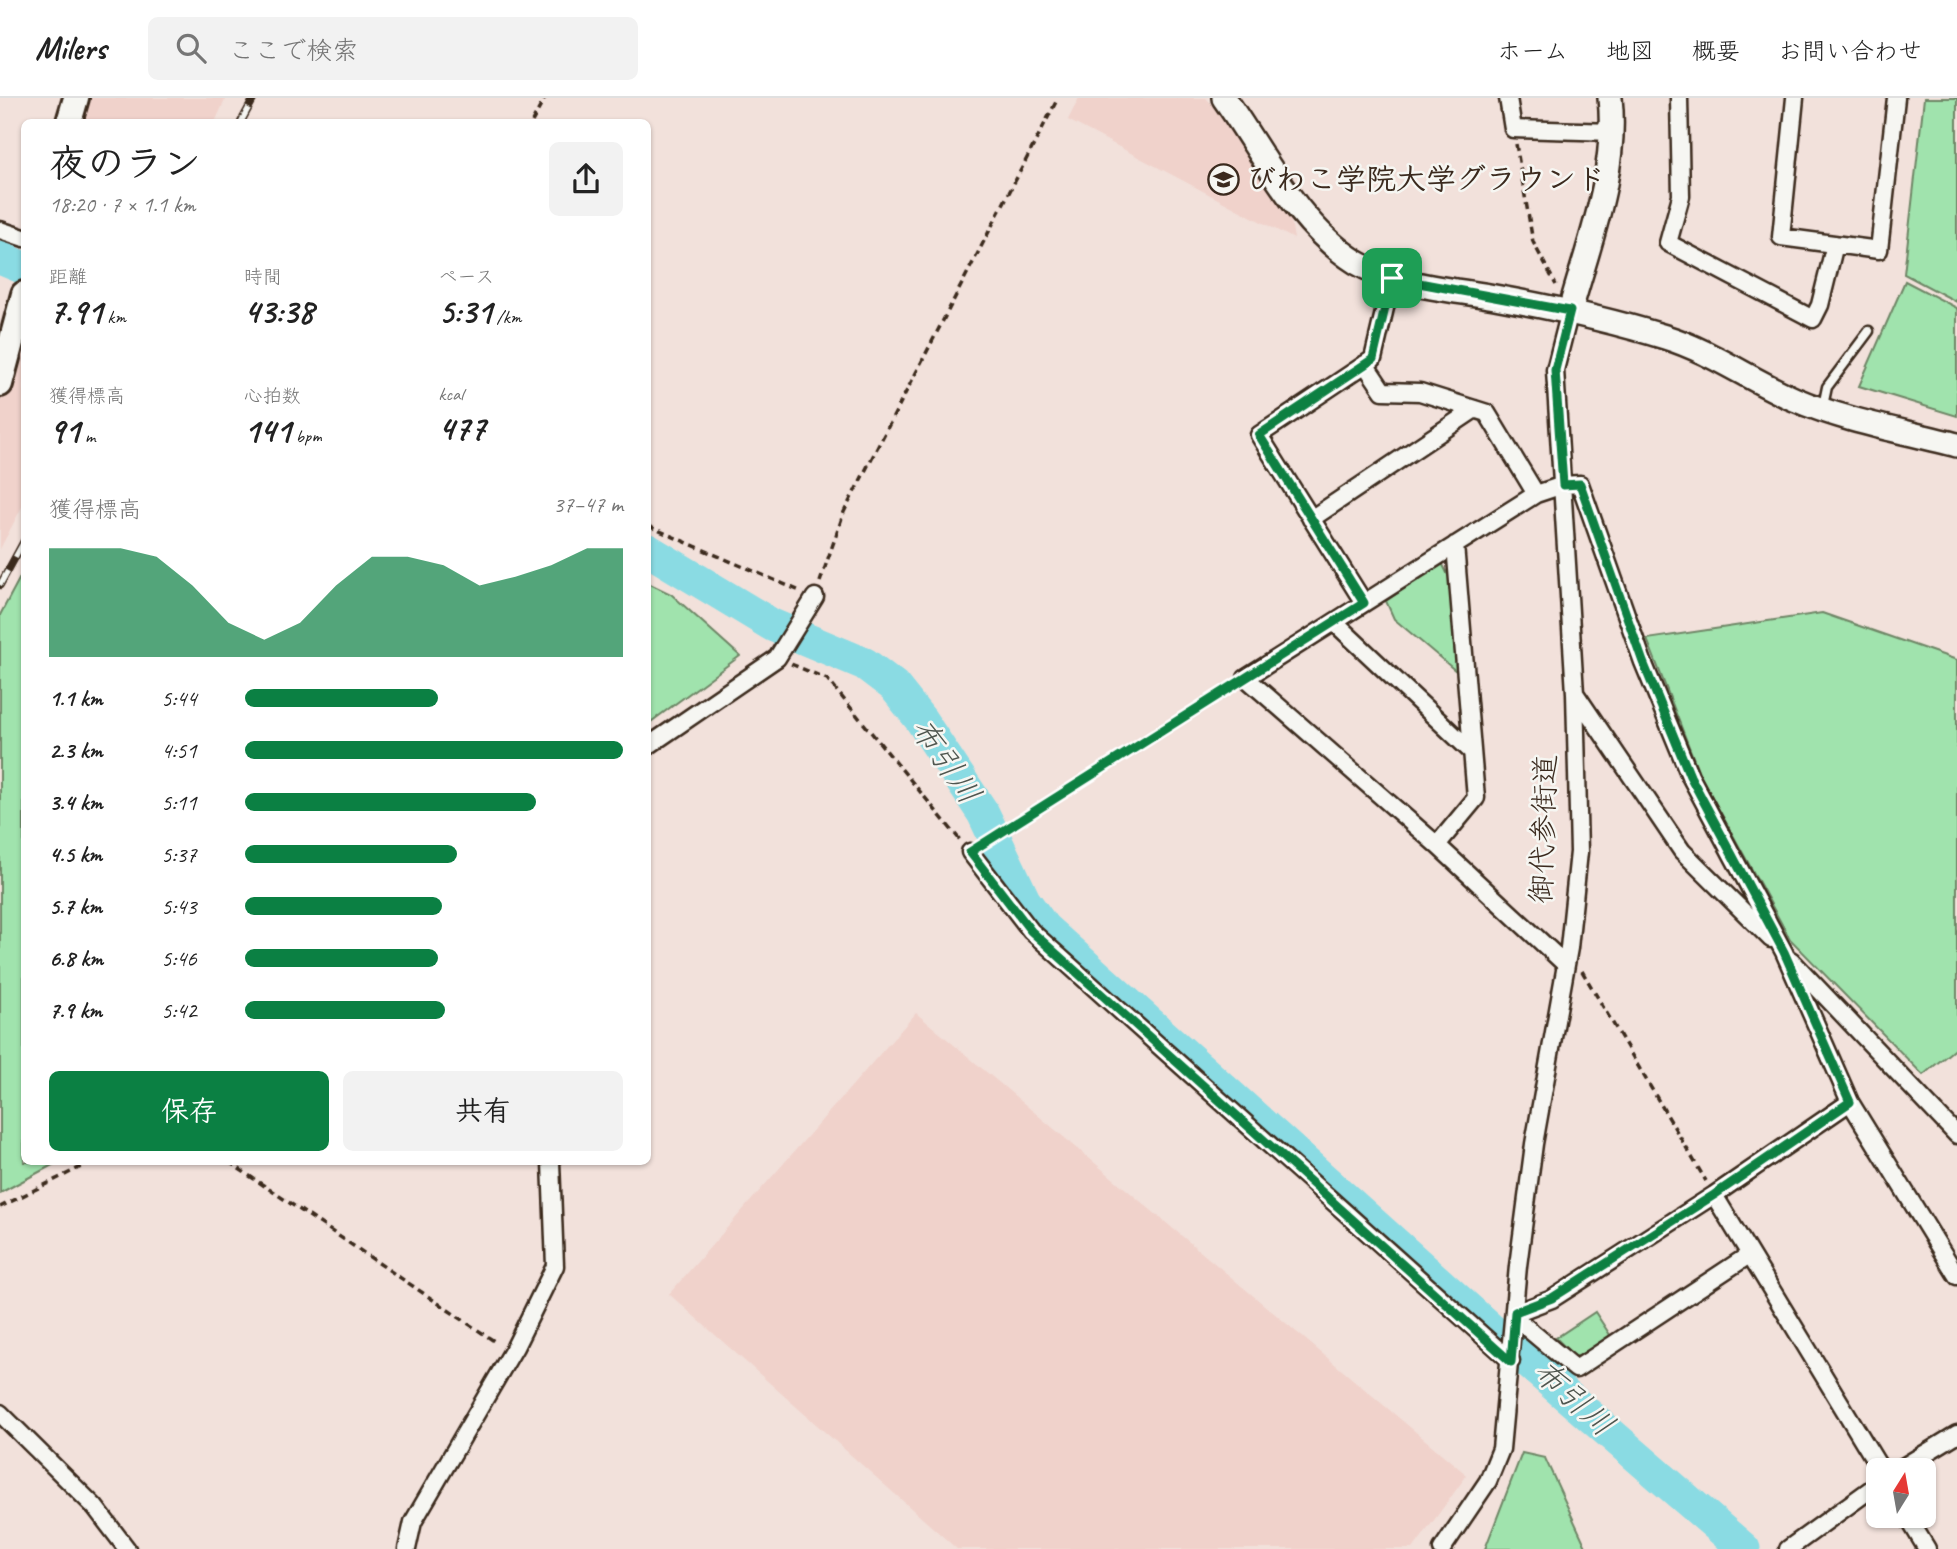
<!DOCTYPE html>
<html lang="ja">
<head>
<meta charset="utf-8">
<style>
	body { margin:0; font-family:Caveat,"Klee One",sans-serif; background:#f2f2f2; color:#222; height:100vh; display:flex; flex-direction:column; font-size:26px; white-space:nowrap }
	* { box-sizing:border-box; margin:0 }
	p { font-size:23px; color:#767676 }
	.icon { flex:none; width:38px; height:38px; fill:none; stroke:currentColor; stroke-width:2; stroke-linecap:round; stroke-linejoin:round }
	.map { position:relative; flex:1; overflow:hidden }
	.drawer { position:absolute; left:21px; top:21px; width:630px; height:1046px; display:flex; flex-direction:column; background:#fff; border-radius:10px; box-shadow:0 2px 5px #0004 }
	.drawer>* { flex:none }
	.needle { width:46px; rotate:11deg }
	.buttons { position:absolute; left:1866px; top:1360px; display:grid; gap:14px }
	.buttons a { display:grid; place-items:center; width:70px; height:70px; border-radius:10px; background:#fff; box-shadow:0 2px 5px #0004; font-size:35px }
	.pin { position:absolute; display:grid; place-items:center; width:60px; height:60px; color:#fff; margin:-30px; border-radius:14px; box-shadow:0 4px 10px #0006 }
	.round { display:grid; place-items:center; flex:none; width:74px; height:74px; border-radius:10px; background:#f2f2f2 }
	.headline { display:flex; align-items:center; justify-content:space-between; height:119px; padding:0 28px }
	h1 { font-size:38px; font-weight:700; line-height:52px }
	.metrics { display:grid; grid-template-columns:repeat(3,1fr); gap:10px; height:119px; padding:7px 28px }
	.metrics div { display:grid; align-content:center }
	.metrics b { font-size:35px; font-weight:700 }
	.metrics small { font-size:19px; font-weight:400 }
	.metrics p { font-size:19px }
	.chart { height:196px; padding:14px 28px }
	.chart p { display:flex; justify-content:space-between }
	.chart svg { width:100%; height:126px; margin-top:7px; fill:#0b8043; opacity:.7 }
	.primary-button { display:flex; gap:14px; margin-top:auto; padding:14px 28px }
	.primary-button a { flex:1; height:80px; border-radius:10px; background:#0b8043; color:#fff; font-size:28px; font-weight:700; line-height:80px; text-align:center }
	.primary-button a+a { background:#f2f2f2; color:#222 }
	ul { padding:0 28px; list-style:none; font-size:23px }
	li { display:grid; grid-template-columns:112px 84px 1fr; align-items:center; height:52px }
	li i { height:18px; border-radius:9px; background:#0b8043 }
	header { display:flex; align-items:center; gap:42px; box-sizing:border-box; height:98px; padding:0 35px; background:#fff; border-bottom:2px solid #e0e0e0 }
	header strong { font-size:33px }
	nav { display:flex; gap:38px; margin-inline-start:auto; font-size:24px }
	.search { width:490px; height:63px; background:#f2f2f2; display:flex; align-items:center; gap:18px; box-sizing:border-box; padding:0 24px; border-radius:10px; color:#767676; font-size:26px }
	.map>svg:first-child { display:block }
	.built { fill:#f0d2cb }
	.green { fill:#a0e3ad; stroke:#6e8666; stroke-width:2 }
	.lines { fill:none; stroke-linecap:round; stroke-linejoin:round }
	.river { stroke:#8adbe3; stroke-width:33 }
	.lane-casing { stroke:#3b2a1e; stroke-width:13 }
	.street-casing { stroke:#3b2a1e; stroke-width:21 }
	.secondary-casing { stroke:#3b2a1e; stroke-width:28 }
	.primary-casing { stroke:#3b2a1e; stroke-width:30 }
	.path { stroke:#3b2a1e; stroke-width:3.5; stroke-dasharray:7 5; stroke-linecap:butt }
	.lane { stroke:#f6f6f2; stroke-width:8 }
	.street { stroke:#f6f6f2; stroke-width:16 }
	.secondary { stroke:#f6f6f2; stroke-width:23 }
	.primary { stroke:#f6f6f2; stroke-width:24 }
	.rail-casing { stroke:#3b2a1e; stroke-width:8 }
	.rail { stroke:#f6f6f2; stroke-width:5; stroke-dasharray:16; stroke-linecap:butt }
	.route-casing { stroke:#fff; stroke-width:14 }
	.route { stroke:#0b8043; stroke-width:9 }
	.labels { text-anchor:middle; dominant-baseline:central; stroke-width:5; stroke-linejoin:round; paint-order:stroke }
	.poi-label { font-size:30px; font-weight:bold; fill:#3b2a1e; stroke:#f6f6f2; text-anchor:start }
	.street-label { font-size:30px; fill:#3b2a1e; stroke:#f6f6f2 }
	.water-label { font-size:32px; font-style:italic; fill:#4f564f; stroke:#f6f6f2 }
</style>
</head>
<body>
<header>
<strong>Milers</strong>
<div class="search"><svg class="icon" aria-label="search" viewBox="0 0 24 24"><circle cx="10" cy="10" r="6"/><path d="M15 15l6 6"/></svg>ここで検索</div>
<nav><a>ホーム</a><a>地図</a><a>概要</a><a>お問い合わせ</a></nav>
</header>
<div class="map">
<svg width="1957" height="1451" viewBox="0 0 1957 1451">
	<rect width="100%" height="100%" fill="#f2e1db"/>
	<filter id="ink" filterUnits="userSpaceOnUse"><feTurbulence type="fractalNoise" baseFrequency=".0143" numOctaves="2"/><feDisplacementMap in="SourceGraphic" scale="14" xChannelSelector="R" yChannelSelector="G"/><feConvolveMatrix kernelMatrix="1 2 1 2 8 2 1 2 1" color-interpolation-filters="sRGB"/></filter>
	<g filter="url(#ink)">
		<!-- built -->
		<path class="built" d="M88,0H226L215,24H81Z
			M1079,0H1206L1241,39L1291,122L1294,141L1068,22Z
			M24,225V405L0,451V303Z
			M916,915L1467,1377L1413,1451H957L669,1196Z"/>
		<!-- green -->
		<path class="green" d="M1924,0H1957V204L1904,176Z
			M1905,183L1957,210V318L1859,288Z
			M1442,465L1449,479L1457,574L1394,521L1386,503Z
			M24,472V1064H58L0,1095V517Z
			M648,485L671,496L740,558L648,626Z
			M1822,515L1957,562V949L1923,977L1790,841L1700,677L1647,541Z
			M1595,1214L1614,1243L1587,1259L1574,1258L1556,1240Z
			M1522,1355L1545,1360L1587,1451H1485Z"/>
		<g class="lines">
			<!-- river -->
			<path class="river" d="M0,160L24,170
				M648,452L772,527L865,566L894,588L921,622L983,715L1024,802L1044,830L1516,1254L1744,1451"/>
			<defs>
				<path id="lane" d="M1823,308L1827,289L1869,233"/>
				<path id="street" d="M1508,0L1513,31L1613,34
					M1679,0L1681,98L1668,145L1813,221L1820,207L1835,146
					M1795,0L1781,139L1879,152L1896,0
					M0,132L24,140
					M1365,266L1383,293L1420,294L1487,315L1536,396
					M1311,421L1475,311
					M1364,505L1259,337L1373,261L1392,180
					M1334,524L1472,654
					M1575,595L1682,753L1771,841
					M648,648L777,560L815,499
					M1437,747L1476,700L1455,447
					M970,754L1031,833L1511,1263
					M1791,862L1957,1037
					M1565,866L1437,747L1246,580L1536,396L1563,387L1580,386L1643,564L1690,678L1784,854L1850,1004L1957,1178
					M1714,1097L1881,1372
					M1749,1157L1576,1271L1521,1225L1515,1215L1552,1201L1714,1097L1850,1004
					M0,1315L95,1409L127,1451
					M1898,1372L1957,1336
					M1907,1418L1927,1451
					M407,1451L413,1424L515,1249L555,1168L551,1064
					M1442,1451L1488,1383L1501,1351L1518,1168L1534,1046L1569,850L1579,754L1575,595L1555,272L1570,213
					M1788,1451L1878,1386"/>
				<path id="secondary" d="M1224,0C1264,56 1296,126 1356,164C1398,189 1453,191 1500,200C1555,210 1610,222 1665,239C1711,253 1750,282 1794,301C1845,323 1903,333 1957,347
					M1570,213C1589,144 1618,73 1610,0"/>
				<path id="primary" d="M69,24L76,0
					M0,286L24,196"/>
			</defs>
			<!-- lane casing -->
			<use href="#lane" class="lane-casing"/>
			<!-- street casing -->
			<use href="#street" class="street-casing"/>
			<!-- secondary casing -->
			<use href="#secondary" class="secondary-casing"/>
			<!-- primary casing -->
			<use href="#primary" class="primary-casing"/>
			<!-- path -->
			<path class="path" d="M532,24L545,0
				M1516,46L1533,144L1556,187
				M648,428L800,493
				M820,484L844,414L1058,0
				M791,566L827,581L960,742
				M984,745L1232,589
				M1582,873L1706,1083
				M229,1064L497,1245
				M0,1109L91,1064"/>
			<!-- lane -->
			<use href="#lane" class="lane"/>
			<!-- street -->
			<use href="#street" class="street"/>
			<!-- secondary -->
			<use href="#secondary" class="secondary"/>
			<!-- primary -->
			<use href="#primary" class="primary"/>
			<defs>
				<path id="rail" d="M241,24L254,0
					M0,487L24,443"/>
			</defs>
			<!-- rail casing -->
			<use href="#rail" class="rail-casing"/>
			<!-- rail -->
			<use href="#rail" class="rail"/>
		</g>
	</g>
	<g class="lines" filter="url(#ink)">
		<defs>
			<path id="route" d="M1392,180L1570,213L1555,272L1563,387L1580,386L1643,564L1690,678L1784,854L1850,1004L1714,1097L1552,1200L1515,1214L1511,1264L1031,833L970,754L1364,505L1259,337L1373,261Z"/>
		</defs>
		<!-- route casing -->
		<use href="#route" class="route-casing"/>
		<!-- route -->
		<use href="#route" class="route"/>
	</g>
	<!-- icons -->
	<defs>
		<symbol id="university-ring" viewBox="-11 -11 22 22"><circle r="9.5" fill="#f6f6f2" stroke="#3b2a1e" stroke-width="1.5"/><path d="M0-5L7-2L0 1L-7-2ZM-4 1L0 2.5L4 1V4Q0 6-4 4Z" fill="#3b2a1e"/></symbol>
	</defs>
	<g fill-rule="evenodd">
		<use href="#university-ring" x="1206" y="64" width="35" height="35"/>
	</g>
	<g class="labels">
		<!-- poi labels -->
		<g class="poi-label">
			<text x="1246" y="81">びわこ学院大学グラウンド</text>
		</g>
		<!-- street labels -->
		<g class="street-label">
			<text transform="translate(1543 731) rotate(-88)">御代参街道</text>
		</g>
		<!-- water labels -->
		<g class="water-label">
			<text transform="translate(946 663) rotate(55)">布引川</text>
			<text transform="translate(1574 1300) rotate(42)">布引川</text>
		</g>
	</g>
</svg>
<div class="buttons">
<a><svg class="needle" viewBox="-14 -14 28 28"><path d="M0-13l5 13h-10z" fill="#e53935"/><path d="M0 13l5-13h-10z" fill="#767676"/></svg></a>
</div>
<div class="pin" style="left:1392px;top:180px;background:#1e9e55"><svg class="icon" aria-label="arrive" viewBox="0 0 24 24"><path d="M6 21V4h12l-3 4 3 4H6"/></svg></div>
<section class="drawer">
<div class="headline"><div><h1>夜のラン</h1><p>18:20 · 7 × 1.1 km</p></div><a class="round"><svg class="icon" aria-label="share" viewBox="0 0 24 24"><path d="M12 15V3M7 8l5-5 5 5M5 13v7h14v-7"/></svg></a></div>
<div class="metrics">
<div><p>距離</p><b>7.91<small> km</small></b></div>
<div><p>時間</p><b>43:38</b></div>
<div><p>ペース</p><b>5:31<small> /km</small></b></div>
</div>
<div class="metrics">
<div><p>獲得標高</p><b>91<small> m</small></b></div>
<div><p>心拍数</p><b>141<small> bpm</small></b></div>
<div><p>kcal</p><b>477</b></div>
</div>
<div class="chart"><p><span>獲得標高</span>37–47 m</p>
<svg viewBox="0 0 160 44" preserveAspectRatio="none"><path d="M0 44V6L10 6L20 6L30 9L40 19L50 32L60 38L70 32L80 19L90 9L100 9L110 12L120 19L130 16L140 12L150 6L160 6V44z"/></svg>
</div>
<ul>
<li><b>1.1 km</b>5:44<i style="width:51%"></i></li>
<li><b>2.3 km</b>4:51<i style="width:100%"></i></li>
<li><b>3.4 km</b>5:11<i style="width:77%"></i></li>
<li><b>4.5 km</b>5:37<i style="width:56%"></i></li>
<li><b>5.7 km</b>5:43<i style="width:52%"></i></li>
<li><b>6.8 km</b>5:46<i style="width:51%"></i></li>
<li><b>7.9 km</b>5:42<i style="width:53%"></i></li>
</ul>
<div class="primary-button"><a>保存</a><a>共有</a></div>
</section>
</div>
</body>
</html>
